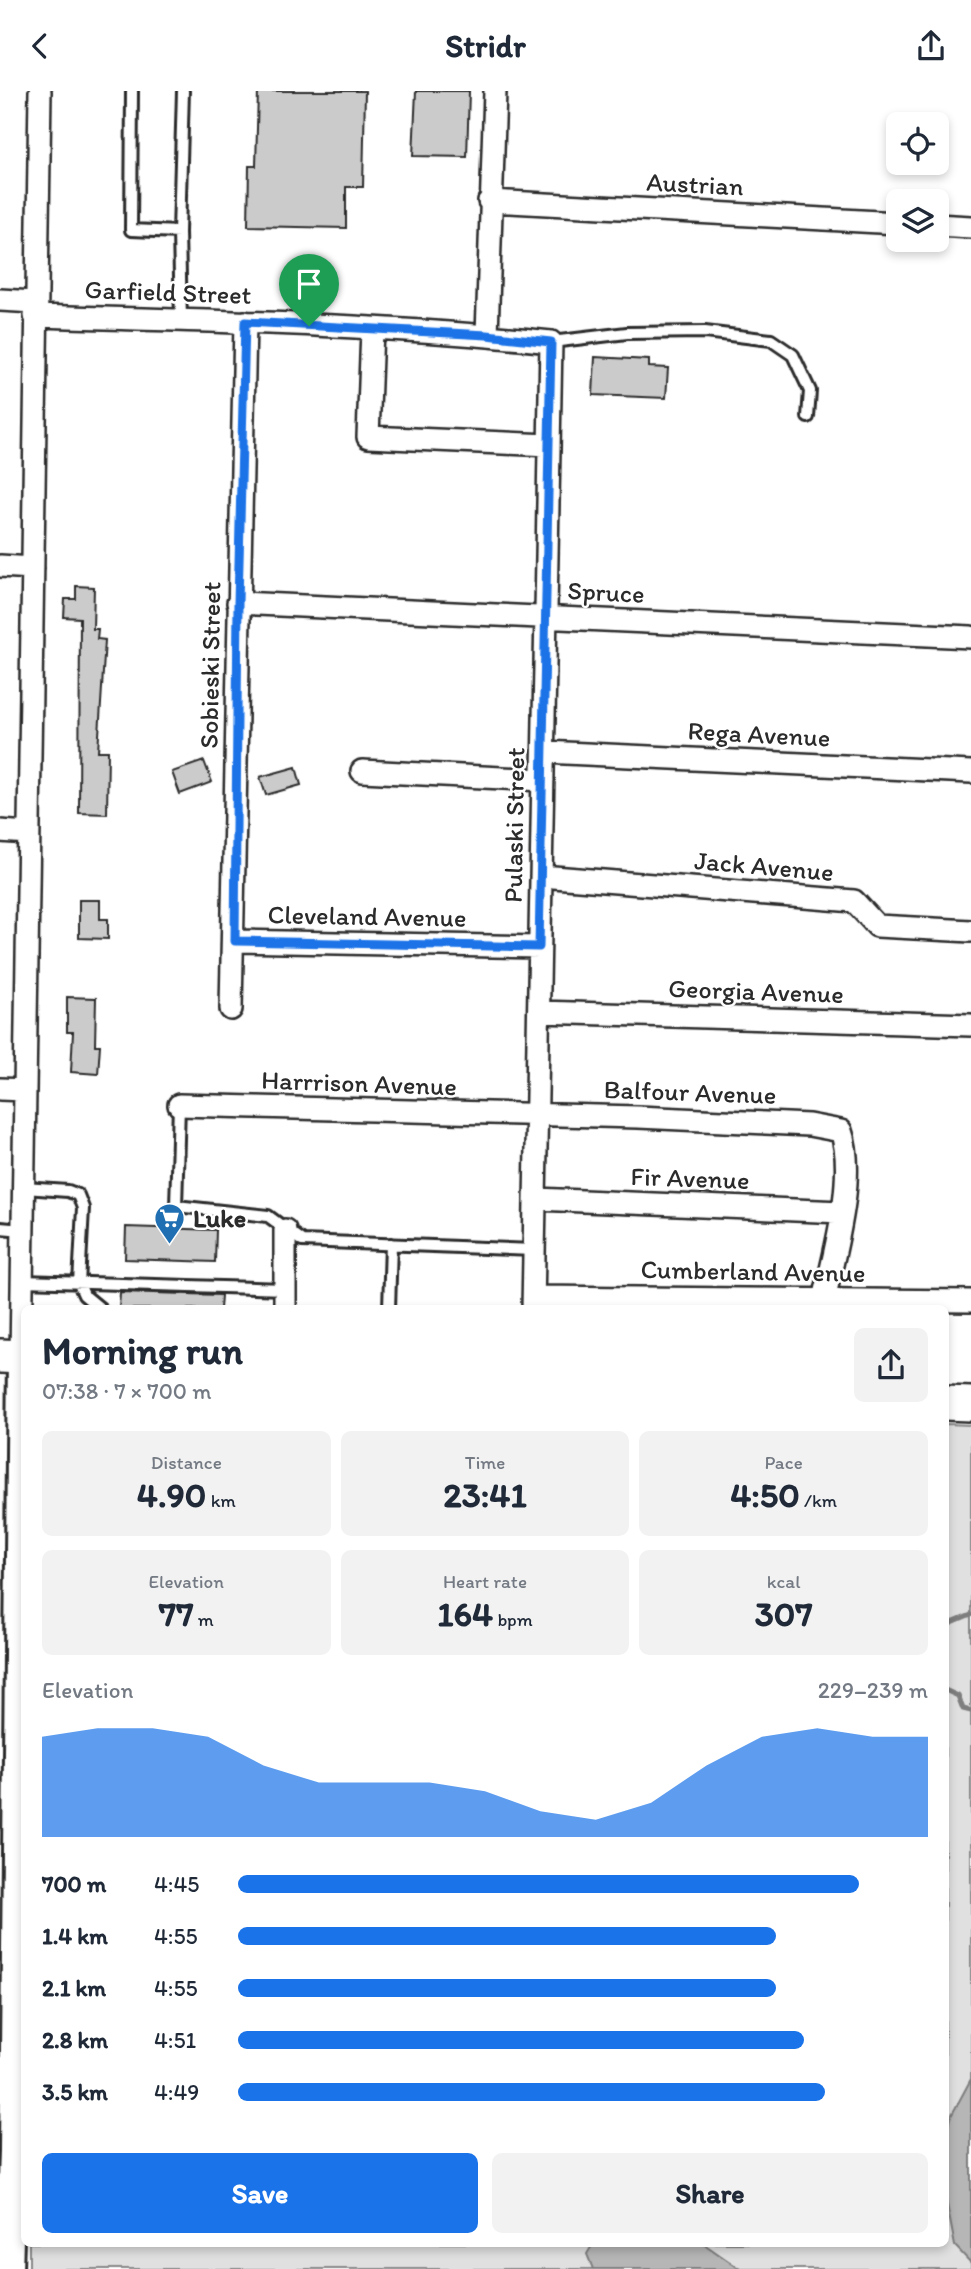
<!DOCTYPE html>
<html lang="en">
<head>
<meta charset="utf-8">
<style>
	body { margin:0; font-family:Itim,sans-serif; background:#f2f2f3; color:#1f2937; height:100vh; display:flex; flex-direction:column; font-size:26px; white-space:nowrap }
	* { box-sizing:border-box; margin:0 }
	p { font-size:23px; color:#747a83 }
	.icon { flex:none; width:38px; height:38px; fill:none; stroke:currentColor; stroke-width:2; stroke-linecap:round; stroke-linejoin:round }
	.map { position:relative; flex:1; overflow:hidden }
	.details { position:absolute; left:21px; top:1214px; width:928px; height:942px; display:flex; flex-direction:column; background:#fff; border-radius:10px; box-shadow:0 4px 10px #0003 }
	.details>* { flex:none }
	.controls { position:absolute; left:886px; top:21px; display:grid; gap:14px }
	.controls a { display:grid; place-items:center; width:63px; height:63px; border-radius:10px; background:#fff; box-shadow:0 4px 10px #0003; font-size:35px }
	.pin { position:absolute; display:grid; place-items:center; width:60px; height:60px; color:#fff; margin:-72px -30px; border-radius:50% 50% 50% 0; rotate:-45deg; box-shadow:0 0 7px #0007 }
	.pin .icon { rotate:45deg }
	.round { display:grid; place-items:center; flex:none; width:74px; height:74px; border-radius:10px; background:#f2f2f3 }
	.head { display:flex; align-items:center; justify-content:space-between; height:119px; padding:0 21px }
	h1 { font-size:38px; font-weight:700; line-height:52px }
	.figures { display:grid; grid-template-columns:repeat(3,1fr); gap:10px; height:119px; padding:7px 21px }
	.figures div { display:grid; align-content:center; border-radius:10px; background:#f2f2f3; text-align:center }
	.figures b { font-size:35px; font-weight:700 }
	.figures small { font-size:19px; font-weight:400 }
	.figures p { font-size:19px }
	.chart { height:196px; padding:14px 21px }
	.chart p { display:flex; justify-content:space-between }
	.chart svg { width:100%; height:126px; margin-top:7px; fill:#1a73e8; opacity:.7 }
	.action { display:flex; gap:14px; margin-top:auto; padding:14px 21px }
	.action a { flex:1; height:80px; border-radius:10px; background:#1a73e8; color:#fff; font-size:28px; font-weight:700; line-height:80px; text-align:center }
	.action a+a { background:#f2f2f3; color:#1f2937 }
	ul { padding:0 21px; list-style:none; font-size:23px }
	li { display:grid; grid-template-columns:112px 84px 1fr; align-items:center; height:52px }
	li i { height:18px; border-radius:9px; background:#1a73e8 }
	header { display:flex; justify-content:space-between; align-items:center; height:91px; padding:0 21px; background:#fff; font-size:32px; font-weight:700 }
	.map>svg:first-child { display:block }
	.green { fill:#e0e0e0; stroke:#868686; stroke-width:2 }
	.water { fill:#b6b6b6; stroke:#7e7e7e; stroke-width:2 }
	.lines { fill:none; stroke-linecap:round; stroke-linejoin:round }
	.stream { stroke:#7e7e7e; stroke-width:5 }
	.building { fill:#cbcbcb; stroke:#2b2b2b; stroke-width:2 }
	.service-casing { stroke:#2b2b2b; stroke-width:16 }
	.minor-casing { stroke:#2b2b2b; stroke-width:26 }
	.tertiary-casing { stroke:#2b2b2b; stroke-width:32 }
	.primary-casing { stroke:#2b2b2b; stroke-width:38 }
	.service { stroke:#fff; stroke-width:10 }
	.minor { stroke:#fff; stroke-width:21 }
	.tertiary { stroke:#fff; stroke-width:26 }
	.primary { stroke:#fff; stroke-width:33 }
	.route-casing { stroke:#fff; stroke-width:14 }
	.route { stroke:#1a73e8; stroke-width:9 }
	.labels { text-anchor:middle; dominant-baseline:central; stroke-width:5; stroke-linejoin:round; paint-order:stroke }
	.street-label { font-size:26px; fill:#2b2b2b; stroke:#fff }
	.poi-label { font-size:26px; font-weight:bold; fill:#2b2b2b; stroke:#fff; text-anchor:start }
</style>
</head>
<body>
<header><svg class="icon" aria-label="back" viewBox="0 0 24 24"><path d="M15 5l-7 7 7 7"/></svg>Stridr<svg class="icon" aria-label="share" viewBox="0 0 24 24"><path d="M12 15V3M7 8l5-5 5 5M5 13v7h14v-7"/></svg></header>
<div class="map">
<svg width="971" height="2178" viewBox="0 0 971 2178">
	<rect width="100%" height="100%" fill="#fff"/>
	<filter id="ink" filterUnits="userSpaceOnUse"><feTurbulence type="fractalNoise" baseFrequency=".0143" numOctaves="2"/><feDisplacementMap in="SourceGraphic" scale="14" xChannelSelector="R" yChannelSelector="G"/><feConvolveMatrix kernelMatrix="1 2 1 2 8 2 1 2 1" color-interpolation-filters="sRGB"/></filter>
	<g filter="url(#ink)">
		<!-- green -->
		<path class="green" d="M945,1333L971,1334V2178H29V2152H945Z"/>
		<!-- water -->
		<path class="water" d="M971,1988V2172L955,2155L945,2103V2049L950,2027Z
			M593,2153H704L740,2178H593L587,2163Z"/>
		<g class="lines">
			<!-- stream -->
			<path class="stream" d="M945,1535L971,1524
				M945,1599L958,1605L963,1618L971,1620"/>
		</g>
		<!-- building -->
		<path class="building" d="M258,0H365L363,96H346V137L248,135L249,75H256Z
			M416,0H469L467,66L413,65Z
			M595,266L649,269V276L668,277L666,307L593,304Z
			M76,495L94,496L93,538H98L97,548L105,549L98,660H108L107,723L79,722L80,527L64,526L65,508H76Z
			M204,670L212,691L180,703L172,681Z
			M296,676L301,694L266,704L260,686Z
			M79,809H100V828H108V848L79,847Z
			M67,906L96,907L95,954H100L98,983L71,981L73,941H67Z
			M126,1136L216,1139L215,1171L125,1168Z
			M120,1201L221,1204L220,1218H119Z"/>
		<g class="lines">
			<defs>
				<path id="service" d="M132,0L131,139L179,141
					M181,230L179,141L183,0
					M551,251L627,242L705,241L771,249L793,264L810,300L808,326
					M179,1014L176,1115L268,1125L302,1150L535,1159
					M24,1097L68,1100L78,1104L83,1117L79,1193L84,1204L101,1218
					M0,1137L23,1139
					M22,1190L285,1198
					M389,1218L391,1153"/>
				<path id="minor" d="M489,110L898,132
					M936,134L971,136
					M0,209L35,211
					M35,225C207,230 380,233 551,251L533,1218
					M372,238L368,346L549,354
					M487,244L495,0
					M0,475L33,477
					M238,512L971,546
					M544,661L971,681
					M362,680L543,689
					M0,740L28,742
					M541,785L854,810L877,835L971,840
					M235,850L539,856
					M231,918L245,231
					M539,921L971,934
					M0,998L25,999
					M179,1014L638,1026L809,1034L841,1040C857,1084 834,1163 824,1209
					M536,1108L842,1121
					M534,1206L971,1210
					M285,1218V1139
					M21,1266L40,0"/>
				<path id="tertiary" d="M9,2178L13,2060L21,1266"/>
				<path id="primary" d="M0,1265L24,1266
					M945,1312L971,1313"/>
			</defs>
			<!-- service casing -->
			<use href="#service" class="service-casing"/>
			<!-- minor casing -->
			<use href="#minor" class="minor-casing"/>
			<!-- tertiary casing -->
			<use href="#tertiary" class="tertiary-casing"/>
			<!-- primary casing -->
			<use href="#primary" class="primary-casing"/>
			<!-- service -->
			<use href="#service" class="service"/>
			<!-- minor -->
			<use href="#minor" class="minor"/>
			<!-- tertiary -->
			<use href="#tertiary" class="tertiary"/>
			<!-- primary -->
			<use href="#primary" class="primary"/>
		</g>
	</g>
	<g class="lines" filter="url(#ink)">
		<defs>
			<path id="route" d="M245,231L487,244L551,251L539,856L235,850L238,512Z"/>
		</defs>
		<!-- route casing -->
		<use href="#route" class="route-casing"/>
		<!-- route -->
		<use href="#route" class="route"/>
	</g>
	<!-- icons -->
	<defs>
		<symbol id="supermarket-pin" viewBox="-11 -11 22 30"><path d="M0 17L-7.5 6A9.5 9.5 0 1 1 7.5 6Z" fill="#1f6fb2" stroke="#fff"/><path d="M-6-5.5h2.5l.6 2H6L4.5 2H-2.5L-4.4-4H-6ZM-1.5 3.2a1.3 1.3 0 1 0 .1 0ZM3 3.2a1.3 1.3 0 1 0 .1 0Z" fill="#fff"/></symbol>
	</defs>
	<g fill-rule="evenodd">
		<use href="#supermarket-pin" x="152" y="1110" width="35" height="47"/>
	</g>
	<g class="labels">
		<!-- street labels -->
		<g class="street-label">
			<text transform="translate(695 93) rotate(3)">Austrian</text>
			<text transform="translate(168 201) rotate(2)">Garfield Street</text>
			<text transform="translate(606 501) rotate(3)">Spruce</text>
			<text transform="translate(210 574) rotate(-89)">Sobieski Street</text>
			<text transform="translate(759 643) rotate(3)">Rega Avenue</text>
			<text transform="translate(514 734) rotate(-89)">Pulaski Street</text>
			<text transform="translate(764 775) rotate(5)">Jack Avenue</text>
			<text transform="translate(367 825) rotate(1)">Cleveland Avenue</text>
			<text transform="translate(756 900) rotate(2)">Georgia Avenue</text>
			<text transform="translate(359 992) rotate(2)">Harrrison Avenue</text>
			<text transform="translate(690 1001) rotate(2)">Balfour Avenue</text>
			<text transform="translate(690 1087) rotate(2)">Fir Avenue</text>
			<text transform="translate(753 1180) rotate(1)">Cumberland Avenue</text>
		</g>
		<!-- poi labels -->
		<g class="poi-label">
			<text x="193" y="1127">Luke</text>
		</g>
	</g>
</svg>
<div class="controls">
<a><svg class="icon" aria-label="locate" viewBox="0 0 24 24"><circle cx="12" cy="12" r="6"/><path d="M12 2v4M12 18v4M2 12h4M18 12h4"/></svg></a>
<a><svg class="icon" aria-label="layers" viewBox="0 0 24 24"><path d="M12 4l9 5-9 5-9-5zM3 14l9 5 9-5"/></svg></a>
</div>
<div class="pin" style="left:309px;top:235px;background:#1e9e55"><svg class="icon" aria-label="arrive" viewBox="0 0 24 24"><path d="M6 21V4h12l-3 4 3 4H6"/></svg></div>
<section class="details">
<div class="head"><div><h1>Morning run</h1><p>07:38 · 7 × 700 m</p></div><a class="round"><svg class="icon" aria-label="share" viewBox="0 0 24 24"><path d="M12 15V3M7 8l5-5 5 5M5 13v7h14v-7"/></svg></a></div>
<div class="figures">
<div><p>Distance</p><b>4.90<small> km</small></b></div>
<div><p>Time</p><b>23:41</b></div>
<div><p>Pace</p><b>4:50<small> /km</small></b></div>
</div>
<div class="figures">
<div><p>Elevation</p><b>77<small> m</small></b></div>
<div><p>Heart rate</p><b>164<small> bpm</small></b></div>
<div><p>kcal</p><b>307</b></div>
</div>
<div class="chart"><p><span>Elevation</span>229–239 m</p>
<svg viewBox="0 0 160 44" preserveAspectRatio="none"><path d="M0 44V9L10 6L20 6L30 9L40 19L50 25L60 25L70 25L80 28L90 35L100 38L110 32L120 19L130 9L140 6L150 9L160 9V44z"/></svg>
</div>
<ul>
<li><b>700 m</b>4:45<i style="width:90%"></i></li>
<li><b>1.4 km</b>4:55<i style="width:78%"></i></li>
<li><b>2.1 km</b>4:55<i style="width:78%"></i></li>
<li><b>2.8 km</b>4:51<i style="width:82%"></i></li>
<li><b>3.5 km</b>4:49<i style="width:85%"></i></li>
</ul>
<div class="action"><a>Save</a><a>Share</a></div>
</section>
</div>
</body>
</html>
